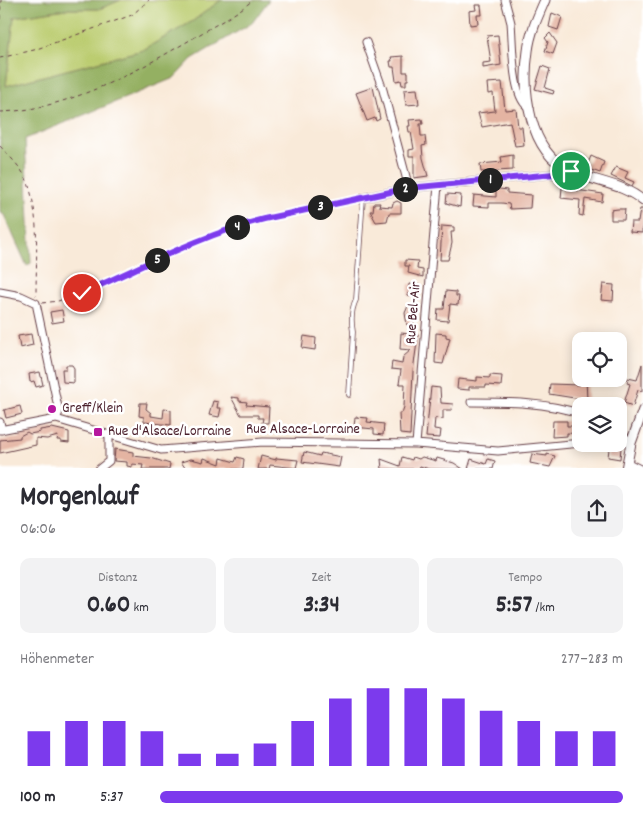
<!DOCTYPE html>
<html lang="de">
<head>
<meta charset="utf-8">
<style>
	body { margin:0; font-family:Dekko,sans-serif; background:#f2f2f3; color:#2b2b33; height:100vh; display:flex; flex-direction:column; font-size:19px; white-space:nowrap }
	* { box-sizing:border-box; margin:0 }
	p { font-size:16px; color:#7c7c81 }
	.icon { flex:none; width:28px; height:28px; fill:none; stroke:currentColor; stroke-width:2; stroke-linecap:round; stroke-linejoin:round }
	.map { position:relative; height:468px; overflow:hidden }
	.panel { display:flex; flex-direction:column; background:#fff; flex:1 }
	.panel>* { flex:none }
	.fabs { position:absolute; left:572px; top:332px; display:grid; gap:10px }
	.fabs a { display:grid; place-items:center; width:55px; height:55px; border-radius:10px; background:#fff; box-shadow:0 2px 12px #0003; font-size:25px }
	.pin { position:absolute; display:grid; place-items:center; width:42px; height:42px; color:#fff; margin:-21px; border:2px solid #fff; border-radius:50%; box-shadow:0 1px 5px #0007 }
	.km { position:absolute; width:25px; height:25px; margin:-12px; border-radius:50%; background:#222; color:#fff; font-size:14px; line-height:25px; text-align:center }
	.round { display:grid; place-items:center; flex:none; width:52px; height:52px; border-radius:10px; background:#f2f2f3 }
	.summary { display:flex; align-items:center; justify-content:space-between; height:85px; padding:0 20px }
	h1 { font-size:28px; font-weight:800; line-height:38px }
	.stats { display:grid; grid-template-columns:repeat(3,1fr); gap:8px; height:85px; padding:5px 20px }
	.stats div { display:grid; align-content:center; border-radius:10px; background:#f2f2f3; text-align:center }
	.stats b { font-size:25px; font-weight:800 }
	.stats small { font-size:14px; font-weight:400 }
	.stats p { font-size:14px }
	.chart { height:140px; padding:10px 20px }
	.chart p { display:flex; justify-content:space-between }
	.chart svg { width:100%; height:90px; margin-top:5px; stroke:#7c3aed; stroke-width:6 }
	ul { padding:0 20px; list-style:none; font-size:16px }
	li { display:grid; grid-template-columns:80px 60px 1fr; align-items:center; height:38px }
	li i { height:12px; border-radius:6px; background:#7c3aed }
	.map>svg:first-child { display:block }
	.green { fill:#bbcc6f; stroke:#82764d }
	.forest { fill:#94b062; stroke:#6f6846 }
	.building { fill:#e4b4a2 }
	.lines { fill:none; stroke-linecap:round; stroke-linejoin:round }
	.service-casing { stroke:#643d45; stroke-width:5.5 }
	.minor-casing { stroke:#643d45; stroke-width:9 }
	.tertiary-casing { stroke:#643d45; stroke-width:11 }
	.path { stroke:#643d45; stroke-width:1; stroke-dasharray:4 4; stroke-linecap:butt }
	.service { stroke:#fff; stroke-width:4 }
	.minor { stroke:#fff; stroke-width:7 }
	.tertiary { stroke:#fff; stroke-width:9 }
	.route-casing { stroke:#fff; stroke-width:10 }
	.route { stroke:#7c3aed; stroke-width:6 }
	.poi-dot { fill:#b5179e; stroke:#fff; stroke-width:2 }
	.labels { text-anchor:middle; dominant-baseline:central; stroke-width:5; stroke-linejoin:round; paint-order:stroke }
	.street-label { font-size:15px; fill:#4a1f2b; stroke:#fff }
	.poi-label { font-size:15px; fill:#4a1f2b; stroke:#fff; text-anchor:start }
</style>
</head>
<body>
<div class="map">
<svg width="643" height="469" viewBox="0 0 643 469">
	<rect width="100%" height="100%" fill="#fff"/>
	<filter id="ink" filterUnits="userSpaceOnUse"><feTurbulence type="fractalNoise" baseFrequency=".02" numOctaves="2"/><feDisplacementMap in="SourceGraphic" scale="10" xChannelSelector="R" yChannelSelector="G"/><feConvolveMatrix kernelMatrix="1 2 1 2 8 2 1 2 1" color-interpolation-filters="sRGB"/></filter>
	<filter id="wash" filterUnits="userSpaceOnUse"><feTurbulence type="fractalNoise" baseFrequency=".0096" numOctaves="4" result="noise"/><feDisplacementMap in="SourceGraphic" scale="20" xChannelSelector="R" yChannelSelector="G"/><feGaussianBlur stdDeviation="1.12" result="paint"/><feColorMatrix in="noise" values="0 0 0 0 0 0 0 0 0 0 0 0 0 0 0 0 0 1.4 0 .05"/><feComposite in="paint" operator="in"/></filter>
	<g filter="url(#wash)">
		<rect width="100%" height="100%" fill="#f9ead9"/>
		<!-- green -->
		<path class="green" d="M121,0H221L193,21L143,50L6,86L14,17L65,9H99Z"/>
		<!-- forest -->
		<path class="forest" d="M0,0H121L99,9H65L14,17L6,86L143,50L193,21L221,0H269L252,23L192,59L174,78L25,139L31,263L27,266L4,215L0,212Z"/>
		<g id="blocks">
			<!-- building -->
			<path class="building" d="M475,5H481L482,15H477L478,24L470,25L469,11L476,10Z
				M552,13L562,17L558,30L549,27Z
				M550,33L557,43L553,54L545,51L548,42L545,38Z
				M498,35L501,65L483,68V63L491,62L487,36Z
				M403,56V72H408V80H406V85H402L401,80L396,81L394,67H391L390,61H392L391,57Z
				M542,66L550,69L545,88L554,91L553,94L535,89Z
				M502,82L505,110L516,109L518,127H522L524,145L515,146L510,122L482,127L478,113L495,111L493,93L488,94L487,83Z
				M373,87L380,119L376,121L375,118L367,121L356,93Z
				M417,89L419,104L406,105L404,90Z
				M422,119L423,124H420L421,136H425L426,145L422,146L423,158L428,176L414,178V156H409V150L414,149L411,132H409L408,126H410L409,120Z
				M513,155V170L481,172L480,164L502,162L501,157Z
				M591,156L604,162L600,173L586,168Z
				M616,167L628,172L625,178L634,182L632,186L611,176Z
				M562,188L603,194L602,202L585,199L583,216L579,215L580,200L561,198Z
				M500,189L507,190V193L531,195L530,208L510,209L509,204L502,203H489V207L473,206L474,195L496,197V190Z
				M447,194L461,195L460,207L446,203Z
				M397,201L401,203V213H389L387,221L376,222L370,211H373L374,203H380L379,206L392,207L393,203Z
				M618,209H625L624,220H611V210Z
				M640,209H643L642,233L630,232L631,222H638Z
				M442,226L454,227V232H451L452,243L448,260H440Z
				M405,260L418,261L417,269L423,270V277L408,273L409,266H405Z
				M409,284L420,285L419,297L408,296Z
				M603,284L614,285L613,301L601,300Z
				M446,291L456,292V296H459L458,305L450,304L448,321L437,320L438,309H444Z
				M408,306H416L413,326L407,325L405,313Z
				M62,310L64,321L52,323L50,312Z
				M401,333L418,335L413,371L410,435L400,434L399,413H402L404,407L405,384H399L401,370L391,369L392,362L402,364L403,357L411,350L400,349Z
				M436,333L446,334V337L450,338L443,364L435,363Z
				M31,334L33,345L20,348L18,336Z
				M304,336L316,338L315,350L302,348Z
				M642,364V391L638,390L633,406L624,403L630,384L627,383L628,378L637,380Z
				M66,365H72L74,368V383L63,382L62,369H66Z
				M40,372L43,385L36,387L34,381L30,382L29,374Z
				M490,375L502,376L501,386L486,385V387H469V390L457,389L458,379L477,381V377L490,378Z
				M581,379H586L587,400L549,394L550,384L580,385Z
				M431,387L440,388L441,403L453,404L452,410H443V419L435,418L434,429L441,430L440,438L426,437Z
				M231,397L239,398V401L247,402L246,405L269,407L268,423H262L263,418H258V415H241Z
				M213,401L218,402L217,408H221L219,417L209,415Z
				M140,403H147L146,409L151,413V416L163,418L164,409L171,410V425L144,422V417L139,416Z
				M20,406L22,414L6,418L4,410Z
				M355,417L368,418L367,422L384,424L383,435L374,434V429L354,427Z
				M553,421H567V426H581V434L567,433V436L552,437Z
				M52,428L69,432V443L61,442V440H57L58,436L47,439L36,438V445L0,453V440L20,438V436L27,432L30,434L40,432V430Z
				M603,444L621,447L620,459L608,457L609,449L602,448Z
				M115,449L133,452V456L151,458L170,464L169,469H142L143,465L132,464V467L127,466V462L114,461Z
				M304,452L320,456L321,453L341,457L339,467L302,462Z
				M532,454L547,456V454L555,456L550,467L530,463Z
				M261,456L276,460V458L298,460L296,468L270,465L269,469H258Z
				M237,457L244,459L243,469H186L181,462L191,459L203,462L204,458L220,464L221,458L235,462Z
				M402,457L412,460L413,457L419,459L422,457L436,461L437,458L454,463L463,469H429L420,466L419,469H382L381,459L400,466Z
				M471,459L486,464L488,459L495,461L493,469H468Z"/>
		</g>
	</g>
	<g filter="url(#ink)">
		<use href="#blocks" fill-opacity="0" stroke="#643d45" stroke-width="1"/>
		<g class="lines">
			<defs>
				<path id="service" d="M349,395L353,332C351,321 351,310 356,300L363,198"/>
				<path id="minor" d="M505,0C507,8 509,15 511,23C513,41 511,100 530,108
					M366,42L383,90L409,188
					M363,198L409,188L553,174L561,166
					M0,292L21,296L36,303L59,412L56,419
					M471,402C508,402 546,402 581,414
					M0,422L2,430
					M0,430L56,419L161,450L263,442L416,444L498,451L581,443
					M619,431L631,443
					M619,441L631,443
					M416,444L438,185
					M628,463L640,469
					M99,469L109,461V435"/>
				<path id="tertiary" d="M545,0C538,16 530,33 528,51C522,91 529,151 569,170C593,182 623,183 643,201
					M626,469L631,443L643,410"/>
			</defs>
			<!-- service casing -->
			<use href="#service" class="service-casing"/>
			<!-- minor casing -->
			<use href="#minor" class="minor-casing"/>
			<!-- tertiary casing -->
			<use href="#tertiary" class="tertiary-casing"/>
			<!-- path -->
			<path class="path" d="M0,19L1,0
				M0,58L34,50L132,15L149,0
				M0,112C68,110 138,71 195,37C215,25 235,15 253,0
				M0,146C10,157 23,169 28,183C40,218 36,259 36,296
				M42,303L58,301L82,293L241,225L357,199"/>
			<!-- service -->
			<use href="#service" class="service"/>
			<!-- minor -->
			<use href="#minor" class="minor"/>
			<!-- tertiary -->
			<use href="#tertiary" class="tertiary"/>
		</g>
	</g>
	<g class="lines" filter="url(#ink)">
		<defs>
			<path id="route" d="M82,293C142,267 201,235 264,219L409,188L554,174L561,166L571,171"/>
		</defs>
		<!-- route casing -->
		<use href="#route" class="route-casing"/>
		<!-- route -->
		<use href="#route" class="route"/>
	</g>
	<!-- markers -->
	<g class="poi-dot">
		<circle cx="52" cy="409" r="5"/>
		<rect x="93" y="427" width="10" height="10" rx="2.5"/>
	</g>
	<g class="labels">
		<!-- street labels -->
		<g class="street-label">
			<text transform="translate(414 313) rotate(-85)">Rue Bel-Air</text>
			<text x="303" y="430">Rue Alsace-Lorraine</text>
		</g>
		<!-- poi labels -->
		<g class="poi-label">
			<text x="62" y="409">Greff/Klein</text>
			<text x="108" y="432">Rue d'Alsace/Lorraine</text>
		</g>
	</g>
</svg>
<div class="fabs">
<a><svg class="icon" aria-label="locate" viewBox="0 0 24 24"><circle cx="12" cy="12" r="6"/><path d="M12 2v4M12 18v4M2 12h4M18 12h4"/></svg></a>
<a><svg class="icon" aria-label="layers" viewBox="0 0 24 24"><path d="M12 4l9 5-9 5-9-5zM3 14l9 5 9-5"/></svg></a>
</div>
<div class="pin" style="left:571px;top:171px;background:#1e9e55"><svg class="icon" aria-label="arrive" viewBox="0 0 24 24"><path d="M6 21V4h12l-3 4 3 4H6"/></svg></div>
<div class="pin" style="left:82px;top:293px;background:#d93025"><svg class="icon" aria-label="check" viewBox="0 0 24 24"><path d="M5 12l5 5 9-10"/></svg></div>
<b class="km" style="left:490px;top:180px">1</b>
<b class="km" style="left:405px;top:189px">2</b>
<b class="km" style="left:320px;top:207px">3</b>
<b class="km" style="left:237px;top:227px">4</b>
<b class="km" style="left:157px;top:260px">5</b>
</div>
<section class="panel">
<div class="summary"><div><h1>Morgenlauf</h1><p>06:06</p></div><a class="round"><svg class="icon" aria-label="share" viewBox="0 0 24 24"><path d="M12 15V3M7 8l5-5 5 5M5 13v7h14v-7"/></svg></a></div>
<div class="stats">
<div><p>Distanz</p><b>0.60<small> km</small></b></div>
<div><p>Zeit</p><b>3:34</b></div>
<div><p>Tempo</p><b>5:57<small> /km</small></b></div>
</div>
<div class="chart"><p><span>Höhenmeter</span>277–283 m</p>
<svg viewBox="0 0 160 44" preserveAspectRatio="none"><path d="M5 44V27M15 44V22M25 44V22M35 44V27M45 44V38M55 44V38M65 44V33M75 44V22M85 44V11M95 44V6M105 44V6M115 44V11M125 44V17M135 44V22M145 44V27M155 44V27"/></svg>
</div>
<ul>
<li><b>100 m</b>5:37<i style="width:100%"></i></li>
</ul>
</section>
</body>
</html>
